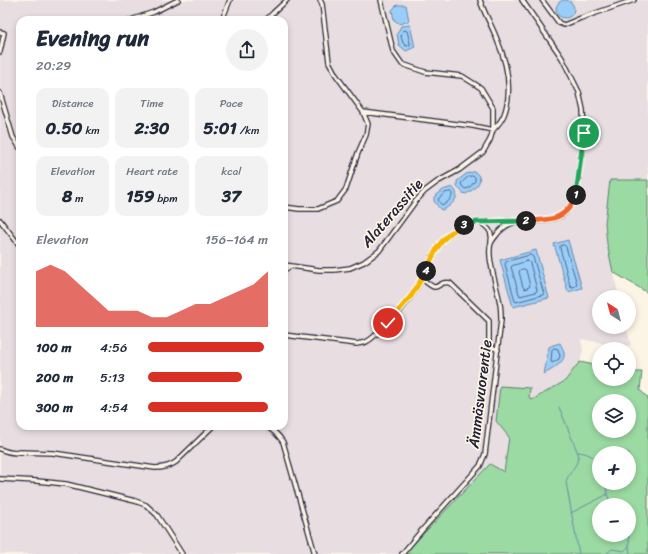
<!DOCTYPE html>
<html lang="en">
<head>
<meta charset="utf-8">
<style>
	body { margin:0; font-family:Sriracha,sans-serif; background:#f2f2f3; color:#1f2937; height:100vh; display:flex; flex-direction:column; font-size:15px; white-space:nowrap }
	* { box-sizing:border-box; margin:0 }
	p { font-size:13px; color:#747a83 }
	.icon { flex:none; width:22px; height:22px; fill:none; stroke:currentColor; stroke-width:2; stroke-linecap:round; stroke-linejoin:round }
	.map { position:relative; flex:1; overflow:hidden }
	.side { position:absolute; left:16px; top:16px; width:272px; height:414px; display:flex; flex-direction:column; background:#fff; border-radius:12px; box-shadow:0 2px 6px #0003 }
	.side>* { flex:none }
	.needle { width:26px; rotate:324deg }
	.controls { position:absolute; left:592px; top:290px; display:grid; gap:8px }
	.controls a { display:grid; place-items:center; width:44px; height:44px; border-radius:50%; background:#fff; box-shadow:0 2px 6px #0003; font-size:20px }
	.pin { position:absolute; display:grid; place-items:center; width:34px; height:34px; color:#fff; margin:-17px; border:2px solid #fff; border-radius:50%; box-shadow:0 1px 4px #0007 }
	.km { position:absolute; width:20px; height:20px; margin:-10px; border-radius:50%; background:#222; color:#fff; font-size:11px; line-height:20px; text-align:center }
	.round { display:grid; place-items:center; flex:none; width:42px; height:42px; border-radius:21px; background:#f2f2f3 }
	.head { display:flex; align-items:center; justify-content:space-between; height:68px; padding:0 20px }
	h1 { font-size:22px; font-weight:700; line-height:30px }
	.stats { display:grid; grid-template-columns:repeat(3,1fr); gap:6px; height:68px; padding:4px 20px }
	.stats div { display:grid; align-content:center; border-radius:10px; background:#f2f2f3; text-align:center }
	.stats b { font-size:17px; font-weight:700 }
	.stats small { font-size:11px; font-weight:400 }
	.stats p { font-size:11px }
	.chart { height:112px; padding:8px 20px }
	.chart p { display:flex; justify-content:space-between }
	.chart svg { width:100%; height:72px; margin-top:4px; fill:#d93025; opacity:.7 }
	ul { padding:0 20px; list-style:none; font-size:13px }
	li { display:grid; grid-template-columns:64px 48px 1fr; align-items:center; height:30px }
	li i { height:10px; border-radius:5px; background:#d93025 }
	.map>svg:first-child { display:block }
	.built { fill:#e8dee1; fill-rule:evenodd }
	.green { fill:#9bdaa2; stroke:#5e7e6e; fill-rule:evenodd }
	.water { fill:#9acef8; stroke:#6a89ac }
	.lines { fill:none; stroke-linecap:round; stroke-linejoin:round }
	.shore { stroke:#526787; stroke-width:1 }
	.stream { stroke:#6a89ac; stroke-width:1 }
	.minor-casing { stroke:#22223b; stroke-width:6 }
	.minor { stroke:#fcf5e5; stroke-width:3.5 }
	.split-1-casing { stroke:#fff; stroke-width:8 }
	.split-2-casing { stroke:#fff; stroke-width:8 }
	.split-3-casing { stroke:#fff; stroke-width:8 }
	.split-4-casing { stroke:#fff; stroke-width:8 }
	.split-5-casing { stroke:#fff; stroke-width:8 }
	.split-1 { stroke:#22a559; stroke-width:5 }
	.split-2 { stroke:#f0652b; stroke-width:5 }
	.split-3 { stroke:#22a559; stroke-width:5 }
	.split-4 { stroke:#f5b400; stroke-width:5 }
	.split-5 { stroke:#f5b400; stroke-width:5 }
	.labels { text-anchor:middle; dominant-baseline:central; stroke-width:3.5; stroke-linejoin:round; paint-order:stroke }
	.street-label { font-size:15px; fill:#22223b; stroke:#fcf5e5 }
</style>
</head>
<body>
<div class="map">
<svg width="648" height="554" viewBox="0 0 648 554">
	<rect width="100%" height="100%" fill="#fcf5e5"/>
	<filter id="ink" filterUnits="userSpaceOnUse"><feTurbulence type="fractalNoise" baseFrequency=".025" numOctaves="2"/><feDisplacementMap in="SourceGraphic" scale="8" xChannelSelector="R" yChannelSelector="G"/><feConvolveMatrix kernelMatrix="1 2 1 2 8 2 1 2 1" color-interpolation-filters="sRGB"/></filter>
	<g filter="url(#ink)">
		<!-- built -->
		<path class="built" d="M0,0H648V180H610L605,223L607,244L619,297H599V327H626L631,345L623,347L581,339L583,350L580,362L577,365L565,381L532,400L529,398L509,437L503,473L490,464L404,554H0ZM20,20H284V426H20Z"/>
		<!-- green -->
		<path class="green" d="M610,180H648V293L613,272L607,244L605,223Z
			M580,362L599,366V379H629V372H642L640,390L648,398V554H404L490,464L504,472L509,437L496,421L500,386L530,388L529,398L532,400L565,381L577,365ZM599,401H629V431H599ZM599,453H629V483H599ZM599,505H629V535H599Z"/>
		<!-- water -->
		<path class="water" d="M556 9a9 9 0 1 1 18 0a9 9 0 1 1-18 0Z
			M397,5H406L409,21L400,24L394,20L392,10Z
			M410,25L415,47L406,51L399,45L397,34L401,26Z
			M472,172H475C486,180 475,189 466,194L463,193L457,186V181L466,174Z
			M452,187C463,196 452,205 443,210L440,209L434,201V197L443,190Z
			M568,240L582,288L568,292L554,244Z
			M536,250L549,298L513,307L500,260Z
			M560,343C562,347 565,352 564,356C564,363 550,371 544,374L549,347L553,345Z"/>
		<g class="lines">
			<!-- shore -->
			<path class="shore" d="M404,30L407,31L410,43V45L406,46L403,43L401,36Z
				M472,176L475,177V181L469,188L465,189L462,186L461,183L468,177Z
				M449,192H452V196C449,202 441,210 438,199L445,193Z
				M564,245L566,247L577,284L576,286L572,287L570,285L560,248V246Z
				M531,255L533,257L544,294L542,295L516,302L515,301L505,264L506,262Z
				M528,261L530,263L537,290L536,292L520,296L519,294L511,267L512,266Z
				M524,269L526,270L530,286L529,287L525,289L523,287L519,272L520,270Z
				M554,348L558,349L560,356L559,359L552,363L551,361L552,350Z"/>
			<!-- stream -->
			<path class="stream" d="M559,407L577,451C578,454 579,456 578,458C578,465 568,473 566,482C570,506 575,530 579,554
				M578,452C588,453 594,456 599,464
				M605,483L610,505
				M571,513L608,494
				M629,520V534
				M629,535V546L630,554
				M606,554L612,549L624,551L629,546"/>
			<defs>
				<path id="minor" d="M542,0L559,23L564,25L581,18L634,0
					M131,20L154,12L178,0
					M222,20L230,0
					M266,20L273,13L287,0
					M0,32L4,33L0,52
					M0,93L13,137L20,148
					M363,112L473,126L493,130C498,125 503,119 505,112C513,87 506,60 496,37C491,24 484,13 480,0
					M284,207L299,209H318L337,201L346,189L358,153L366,135L368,124L363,112L336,75L329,62L322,4L320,0
					M0,220L20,246
					M480,222C487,227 493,231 491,241
					M284,265L319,270H334L350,268L364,262L379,251L415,202L425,191L437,182L459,170L483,152L490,140L493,130V108L481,88L462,76L425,72L402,64L393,51L381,0
					M284,270L291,266
					M422,279C425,281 430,286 434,287C439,288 441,280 450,283L489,321V343L490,346L498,350
					M284,335L357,344C360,343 364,343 366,342C372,339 378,333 383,328C392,320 406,305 413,294C434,263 434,229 477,222C497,221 545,225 561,216C569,211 573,202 576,193L584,133L583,110L579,92L562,58L522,0
					M265,426C273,430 278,434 283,442L315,554
					M0,449C7,452 13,454 20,452L53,453L155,468C163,468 169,467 176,462L213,426
					M0,479L37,481L66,484L135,501L146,505L157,515L182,554
					M402,554L423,529L480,466L485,454L501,320C501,314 501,309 500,304C498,289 486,257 491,243C493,239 496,236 498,233C503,228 507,224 513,223"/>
			</defs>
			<!-- minor casing -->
			<use href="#minor" class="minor-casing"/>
			<!-- minor -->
			<use href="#minor" class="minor"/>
		</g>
	</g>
	<g class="lines" filter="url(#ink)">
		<defs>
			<path id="split-1" d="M576,195L584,133"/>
			<path id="split-2" d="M526,221C550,220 566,221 576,195"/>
			<path id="split-3" d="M464,225L477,222L526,221"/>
			<path id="split-4" d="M426,271C435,251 442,234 464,225"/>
			<path id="split-5" d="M388,323L412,295L426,271"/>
		</defs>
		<!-- split-1 casing -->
		<use href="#split-1" class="split-1-casing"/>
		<!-- split-2 casing -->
		<use href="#split-2" class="split-2-casing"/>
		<!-- split-3 casing -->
		<use href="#split-3" class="split-3-casing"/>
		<!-- split-4 casing -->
		<use href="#split-4" class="split-4-casing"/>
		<!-- split-5 casing -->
		<use href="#split-5" class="split-5-casing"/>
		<!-- split-1 -->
		<use href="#split-1" class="split-1"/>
		<!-- split-2 -->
		<use href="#split-2" class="split-2"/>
		<!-- split-3 -->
		<use href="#split-3" class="split-3"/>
		<!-- split-4 -->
		<use href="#split-4" class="split-4"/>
		<!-- split-5 -->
		<use href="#split-5" class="split-5"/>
	</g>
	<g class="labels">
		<!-- street labels -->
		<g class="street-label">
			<text transform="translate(392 213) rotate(-49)">Alaterassitie</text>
			<text transform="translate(480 394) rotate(-83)">Ämmäsvuorentie</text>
		</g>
	</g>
</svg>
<div class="controls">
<a><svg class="needle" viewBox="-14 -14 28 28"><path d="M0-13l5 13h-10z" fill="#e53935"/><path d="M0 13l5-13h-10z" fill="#747a83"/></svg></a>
<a><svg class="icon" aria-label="locate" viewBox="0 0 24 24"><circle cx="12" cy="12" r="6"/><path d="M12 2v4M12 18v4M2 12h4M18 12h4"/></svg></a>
<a><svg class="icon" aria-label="layers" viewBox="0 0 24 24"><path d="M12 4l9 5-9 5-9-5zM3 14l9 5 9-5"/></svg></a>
<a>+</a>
<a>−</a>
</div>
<div class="pin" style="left:584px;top:133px;background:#1e9e55"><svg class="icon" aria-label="arrive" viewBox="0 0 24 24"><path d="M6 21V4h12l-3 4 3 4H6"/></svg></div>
<div class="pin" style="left:388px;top:323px;background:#d93025"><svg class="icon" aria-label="check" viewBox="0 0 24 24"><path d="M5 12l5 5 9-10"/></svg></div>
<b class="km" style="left:576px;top:195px">1</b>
<b class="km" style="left:526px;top:221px">2</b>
<b class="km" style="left:464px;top:225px">3</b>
<b class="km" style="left:426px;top:271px">4</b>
<section class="side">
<div class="head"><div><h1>Evening run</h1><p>20:29</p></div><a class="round"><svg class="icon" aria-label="share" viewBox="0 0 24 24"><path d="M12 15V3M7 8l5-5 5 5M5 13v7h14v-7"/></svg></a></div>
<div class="stats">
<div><p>Distance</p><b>0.50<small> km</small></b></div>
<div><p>Time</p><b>2:30</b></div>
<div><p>Pace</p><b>5:01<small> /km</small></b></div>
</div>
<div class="stats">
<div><p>Elevation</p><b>8<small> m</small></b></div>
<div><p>Heart rate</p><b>159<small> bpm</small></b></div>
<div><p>kcal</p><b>37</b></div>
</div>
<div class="chart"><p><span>Elevation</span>156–164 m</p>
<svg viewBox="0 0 160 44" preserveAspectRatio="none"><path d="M0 44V10L10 6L20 10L30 18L40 26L50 34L60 34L70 34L80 38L90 38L100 34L110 30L120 30L130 26L140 22L150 18L160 10V44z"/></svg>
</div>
<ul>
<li><b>100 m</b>4:56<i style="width:97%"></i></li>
<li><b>200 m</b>5:13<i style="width:78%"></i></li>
<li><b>300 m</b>4:54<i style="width:100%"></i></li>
</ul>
</section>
</div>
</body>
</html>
